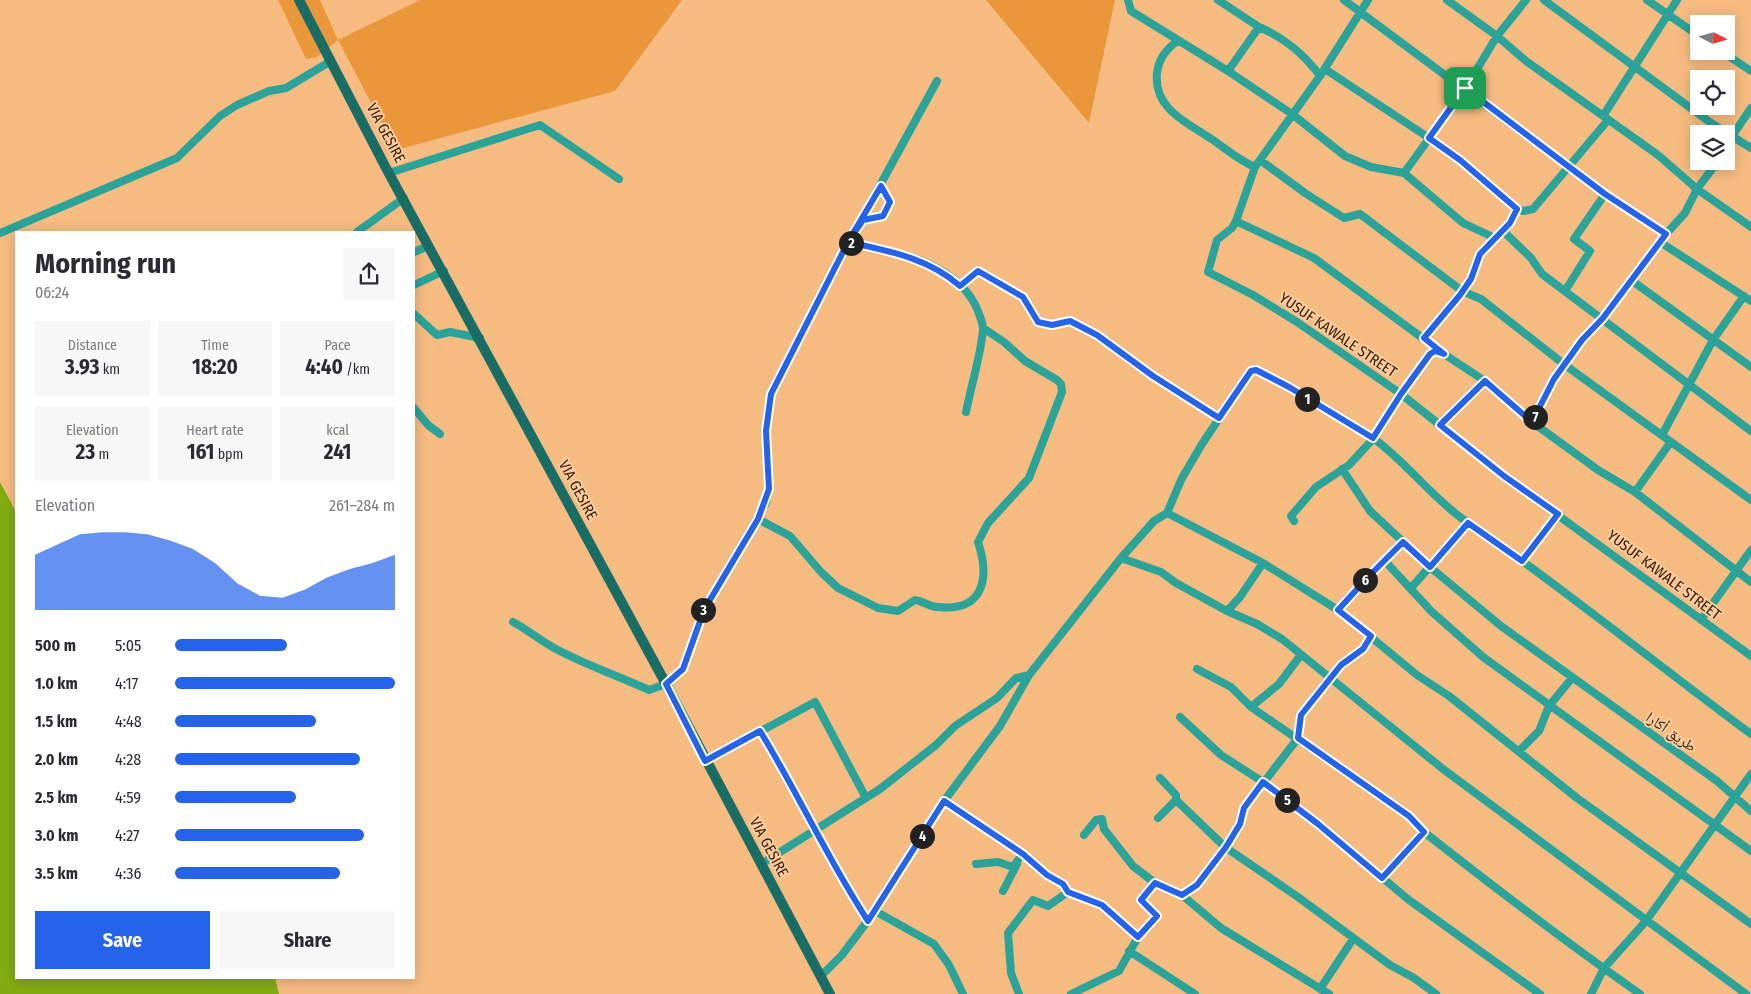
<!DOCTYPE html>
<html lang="en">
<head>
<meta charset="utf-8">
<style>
	body { margin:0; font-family:"Fira Sans Condensed","Noto Naskh Arabic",sans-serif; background:#f7f7f7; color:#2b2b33; height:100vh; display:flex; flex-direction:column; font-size:19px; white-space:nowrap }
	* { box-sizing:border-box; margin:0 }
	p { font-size:16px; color:#7c7c81 }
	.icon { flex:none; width:28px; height:28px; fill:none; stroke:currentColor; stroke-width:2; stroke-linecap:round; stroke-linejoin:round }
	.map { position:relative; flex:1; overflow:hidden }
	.details { position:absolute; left:15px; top:231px; width:400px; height:748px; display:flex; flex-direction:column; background:#fff; border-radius:0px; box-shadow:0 2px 12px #0003 }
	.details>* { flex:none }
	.needle { width:32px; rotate:96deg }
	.fabs { position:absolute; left:1690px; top:15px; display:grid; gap:10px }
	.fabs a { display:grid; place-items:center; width:45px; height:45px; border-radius:0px; background:#fff; box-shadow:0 2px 12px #0003; font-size:25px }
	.pin { position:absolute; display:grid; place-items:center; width:42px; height:42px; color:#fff; margin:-21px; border-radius:10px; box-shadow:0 2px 8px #0006 }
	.km { position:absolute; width:25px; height:25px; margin:-12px; border-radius:50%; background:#222; color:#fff; font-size:14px; line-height:25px; text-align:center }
	.round { display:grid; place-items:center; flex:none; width:52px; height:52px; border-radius:0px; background:#f7f7f7 }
	.head { display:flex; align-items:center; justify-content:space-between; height:85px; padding:0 20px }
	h1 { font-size:28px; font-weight:700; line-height:38px }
	.metrics { display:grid; grid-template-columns:repeat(3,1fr); gap:8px; height:85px; padding:5px 20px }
	.metrics div { display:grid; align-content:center; border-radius:0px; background:#f7f7f7; text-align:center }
	.metrics b { font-size:21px; font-weight:700 }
	.metrics small { font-size:14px; font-weight:400 }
	.metrics p { font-size:14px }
	.chart { height:140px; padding:10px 20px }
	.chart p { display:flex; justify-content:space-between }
	.chart svg { width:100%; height:90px; margin-top:5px; fill:#2563eb; opacity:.7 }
	.primary-button { display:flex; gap:10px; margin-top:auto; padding:10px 20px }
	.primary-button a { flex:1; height:58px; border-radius:0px; background:#2563eb; color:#fff; font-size:20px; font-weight:700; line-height:58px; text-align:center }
	.primary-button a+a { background:#f7f7f7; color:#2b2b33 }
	ul { padding:0 20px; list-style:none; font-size:16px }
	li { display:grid; grid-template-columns:80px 60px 1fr; align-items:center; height:38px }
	li i { height:12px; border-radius:6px; background:#2563eb }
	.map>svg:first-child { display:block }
	.green { fill:#e9973a }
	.water { fill:#82ab12 }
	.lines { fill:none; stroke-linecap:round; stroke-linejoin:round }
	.minor { stroke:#2ca398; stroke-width:8 }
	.major { stroke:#196d65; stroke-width:10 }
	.route-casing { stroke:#fff; stroke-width:10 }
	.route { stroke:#2563eb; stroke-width:6 }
	.labels { text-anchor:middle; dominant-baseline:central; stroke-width:4; stroke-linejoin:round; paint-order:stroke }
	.street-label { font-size:15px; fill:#341d05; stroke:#fbcb9d }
</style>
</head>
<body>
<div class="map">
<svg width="1751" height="994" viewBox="0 0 1751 994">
	<rect width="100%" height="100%" fill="#f6bb81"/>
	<!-- green -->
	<path class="green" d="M278,0H320L338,40L420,0H682L615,91L396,150L338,40L317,57L306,59Z
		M986,0H1115L1089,123Z"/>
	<!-- water -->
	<path class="water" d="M0,482L16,512V978H275L279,994H0Z"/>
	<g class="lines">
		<!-- minor -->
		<path class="minor" d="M1128,0L1131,11L1228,71L1292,114L1345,156L1371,167L1404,173L1465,89L1497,36L1526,0
			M1218,0L1259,27L1228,71
			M1344,0L1605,194L1666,234
			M1368,0L1320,76L1255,167L1236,221L1232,228L1217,240L1208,272L1253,295L1297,322L1401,394L1504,476L1751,656
			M1447,0L1497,36L1526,61L1658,155L1697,189L1751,227
			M1544,0L1711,123L1751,148
			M1647,0L1699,36
			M1259,27C1283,37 1305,55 1320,76
			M1177,41C1166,50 1159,58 1157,73C1153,109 1188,123 1213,140C1226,149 1240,161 1255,167
			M1721,51L1751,71
			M1325,69L1429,138L1460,160L1517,209L1523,211L1533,209L1608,120
			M1603,116L1677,0
			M1726,145L1751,108
			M1260,160L1305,193L1344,218L1360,214L1462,291L1424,338
			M389,173L540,125L619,179
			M1404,173L1463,223L1495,238
			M1517,209L1510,223L1480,254L1471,279L1462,291L1481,299L1565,365L1751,500
			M863,220L883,216L890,202L881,186
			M1236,221L1314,258L1440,351
			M1502,230L1531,258L1542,274L1751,431
			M357,232L404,198
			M0,233L177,158L220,116L237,105L269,91L286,88L331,61
			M849,242C894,252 958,261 978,311C980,317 983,323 983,329C981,355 971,386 966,412
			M1660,242L1751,301
			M414,252L429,246
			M1631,280L1751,367
			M414,285L444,271
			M960,286L978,271L1023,297L1038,322L1052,325L1071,321L1097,335L1153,376L1219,418
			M1565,291L1590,251L1574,239L1605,194
			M414,314L437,335L450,332L480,338
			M414,408L428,425L440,434
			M1532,422L1554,379L1582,340L1603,318L1666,234L1685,213L1697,189L1718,161
			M1440,425L1485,381
			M1662,435L1713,340L1744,296
			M1342,469L1370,511L1430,567L1501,626L1717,781L1751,811
			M1635,492L1670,443
			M1167,513L1263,563L1338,610L1417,675L1449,696L1577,798L1751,924
			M758,519L790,536L821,572L838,588L878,608L898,611L915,600C923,601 930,607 938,607C984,612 990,578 978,542L988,523L1029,478L1062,392L1061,384L1057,380L1025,361L1004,342L983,328
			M1294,521L1291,516L1316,487L1349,465L1373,439L1401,394L1430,354L1435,351L1444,354L1485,381L1532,422L1598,470L1635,492L1751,582
			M1121,558L1161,572L1176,583L1227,611L1257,624L1282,639L1443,769L1746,994
			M1385,561L1431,611L1483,657L1751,851
			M1522,561L1559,514
			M1411,588L1468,523
			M1338,610L1369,576L1403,543
			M1227,611L1240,597L1263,563
			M1701,620L1751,550
			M513,622C528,630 541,641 556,649C586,665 618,676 649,690L666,684L683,669L704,609L766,503L769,489L766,431L771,394L849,242L937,81
			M1197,669L1231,687L1251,707L1409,816L1424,832C1495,888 1566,942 1640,994
			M1251,707L1279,684L1300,656
			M1180,717L1221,755L1263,782L1318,824L1409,900L1540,994
			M760,731C798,793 828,860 867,921
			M1519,751L1539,731L1549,706L1572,678
			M705,761L815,702L866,798
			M1160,778L1176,795V800L1225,847L1298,897L1390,965L1414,978L1436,994
			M944,801L1023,854L1047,875L1063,884L1068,892L1102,905L1138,937
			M1158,818L1176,800
			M1084,835L1096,820L1102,819L1104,829L1133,866L1155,883L1182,895L1221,928L1329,994
			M761,864L880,789L936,745L955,726L997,698L1016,678L1029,675
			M976,864L998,862L1013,867L1018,860
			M1382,877L1424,832
			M1003,891L1017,864
			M1182,895L1197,885L1225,847L1240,824L1244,808L1298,738L1301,715L1341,665L1363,649L1371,636
			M875,911L934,944L949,965L963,994
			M1129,951L1195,994
			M822,975L842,955L875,911L944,801L1000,726L1029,675L1121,558L1154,521L1167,513L1182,478L1202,444L1251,371C1265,368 1356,427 1373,438C1405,461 1428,493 1460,517C1480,532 1501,545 1521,560C1599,617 1674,677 1751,734
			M1320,989L1353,939
			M1019,994L1011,973L1008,933L1033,900L1048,906L1068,892
			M1071,994L1119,971L1138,937L1157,916L1141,900L1155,883
			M1591,994L1604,968L1646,921L1751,774"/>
		<!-- major -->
		<path class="major" d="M299,0L386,168L666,684L830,994"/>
	</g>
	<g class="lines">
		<defs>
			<path id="route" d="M1465,88L1429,138L1460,160L1517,209L1510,223L1480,254L1471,279L1460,295L1424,338L1444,354L1435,351L1430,354L1401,394L1373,438L1289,387L1256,370L1251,371L1219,418L1153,376L1097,335L1070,321L1052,325L1038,322L1023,297L978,271L960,286C928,258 889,251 848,242L881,186L890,202L883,216L863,220L848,242L771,394L766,431L769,489L758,519L704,610L683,669L666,684L705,761L760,731C798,793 828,860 868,921L944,801L1023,854L1047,875L1063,884L1068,892L1102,905L1138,937L1157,916L1141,900L1155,883L1182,895L1197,885L1226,847L1240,824L1244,808L1263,782L1318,824L1382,878L1424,832L1409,816L1298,738L1301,715L1341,665L1363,649L1371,636L1338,610L1369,576L1403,542L1430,567L1468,523L1522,561L1558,514L1504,476L1440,425L1485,381L1532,422L1554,379L1582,340L1603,318L1666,234L1605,194L1465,88"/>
		</defs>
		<!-- route casing -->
		<use href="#route" class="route-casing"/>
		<!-- route -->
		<use href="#route" class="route"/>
	</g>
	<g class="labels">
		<!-- street labels -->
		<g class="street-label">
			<text transform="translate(386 133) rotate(62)">VIA GESIRE</text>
			<text transform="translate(1338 335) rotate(34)">YUSUF KAWALE STREET</text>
			<text transform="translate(578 490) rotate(62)">VIA GESIRE</text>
			<text transform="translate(1664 575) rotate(37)">YUSUF KAWALE STREET</text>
			<text transform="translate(1671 732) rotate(35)">طريق أكارا</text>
			<text transform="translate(769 847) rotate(62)">VIA GESIRE</text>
		</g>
	</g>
</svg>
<div class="fabs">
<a><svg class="needle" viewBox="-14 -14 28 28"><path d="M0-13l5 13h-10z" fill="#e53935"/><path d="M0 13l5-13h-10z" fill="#7c7c81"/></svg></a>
<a><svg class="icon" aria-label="locate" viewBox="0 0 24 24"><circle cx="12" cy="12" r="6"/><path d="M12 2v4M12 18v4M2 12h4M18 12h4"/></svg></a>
<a><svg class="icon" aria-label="layers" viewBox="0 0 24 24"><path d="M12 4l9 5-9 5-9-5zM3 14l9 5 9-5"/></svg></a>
</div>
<div class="pin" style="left:1465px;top:88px;background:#1e9e55"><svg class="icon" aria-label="arrive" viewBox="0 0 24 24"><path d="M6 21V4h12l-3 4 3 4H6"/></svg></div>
<b class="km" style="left:1307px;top:399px">1</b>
<b class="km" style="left:851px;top:243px">2</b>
<b class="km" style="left:703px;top:610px">3</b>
<b class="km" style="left:922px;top:836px">4</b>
<b class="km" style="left:1287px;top:800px">5</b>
<b class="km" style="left:1365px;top:580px">6</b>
<b class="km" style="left:1535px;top:417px">7</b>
<section class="details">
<div class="head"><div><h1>Morning run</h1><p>06:24</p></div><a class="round"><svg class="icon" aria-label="share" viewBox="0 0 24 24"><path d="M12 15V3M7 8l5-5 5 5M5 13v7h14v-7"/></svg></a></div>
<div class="metrics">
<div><p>Distance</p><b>3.93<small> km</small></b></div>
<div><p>Time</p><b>18:20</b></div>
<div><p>Pace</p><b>4:40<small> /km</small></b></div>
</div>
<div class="metrics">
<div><p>Elevation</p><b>23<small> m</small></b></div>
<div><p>Heart rate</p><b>161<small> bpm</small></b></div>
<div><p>kcal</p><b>241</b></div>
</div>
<div class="chart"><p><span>Elevation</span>261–284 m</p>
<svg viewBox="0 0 160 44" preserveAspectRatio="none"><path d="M0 44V17L10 12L20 7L30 6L40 6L50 7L60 10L70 14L80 21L90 31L100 37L110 38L120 34L130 28L140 24L150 21L160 17V44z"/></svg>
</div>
<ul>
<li><b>500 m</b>5:05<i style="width:51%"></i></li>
<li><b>1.0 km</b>4:17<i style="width:100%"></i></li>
<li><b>1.5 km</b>4:48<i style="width:64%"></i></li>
<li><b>2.0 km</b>4:28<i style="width:84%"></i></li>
<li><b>2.5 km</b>4:59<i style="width:55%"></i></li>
<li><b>3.0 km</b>4:27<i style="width:86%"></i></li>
<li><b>3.5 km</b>4:36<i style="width:75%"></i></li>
</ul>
<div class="primary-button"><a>Save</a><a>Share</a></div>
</section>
</div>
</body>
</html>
